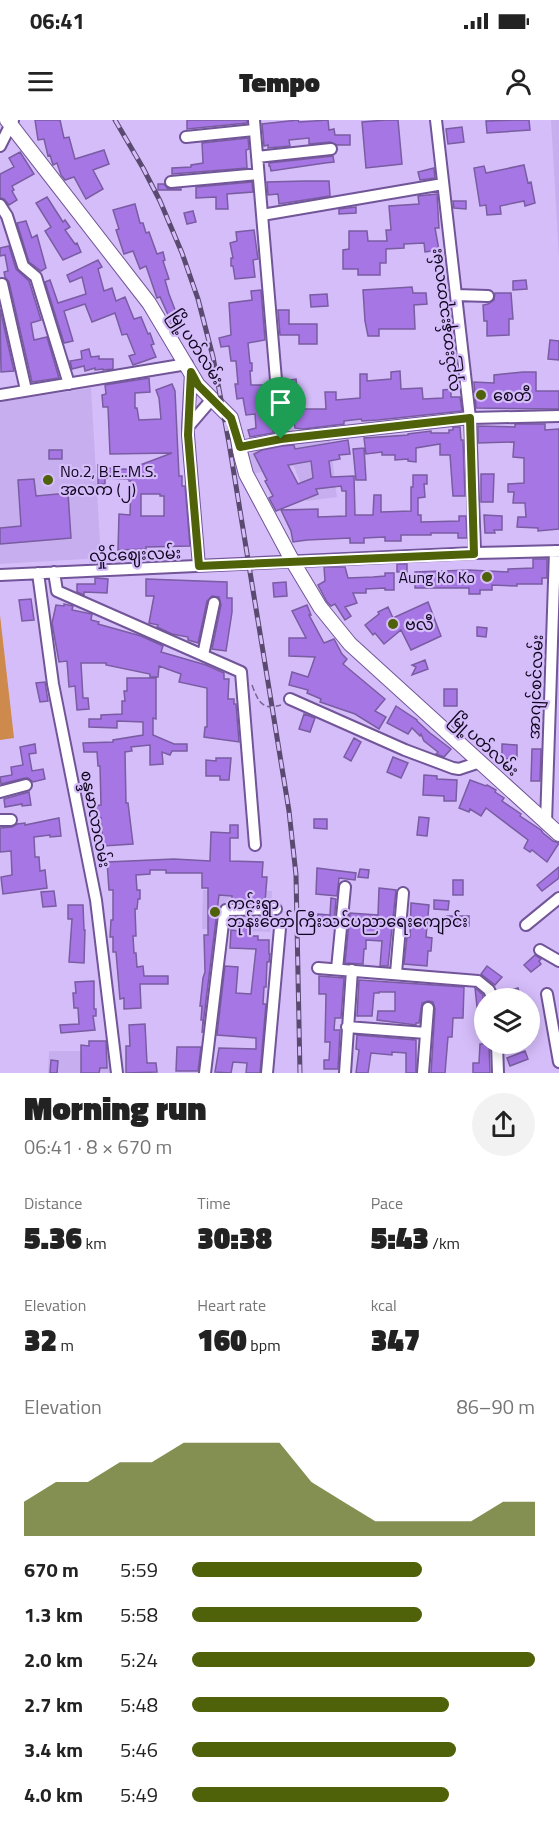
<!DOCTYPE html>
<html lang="en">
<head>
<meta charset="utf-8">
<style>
	body { margin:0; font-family:"Titillium Web","Noto Sans Myanmar",sans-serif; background:#f2f2f2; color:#222; height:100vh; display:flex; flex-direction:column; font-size:22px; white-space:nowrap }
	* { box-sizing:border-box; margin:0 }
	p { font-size:20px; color:#767676 }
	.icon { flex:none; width:33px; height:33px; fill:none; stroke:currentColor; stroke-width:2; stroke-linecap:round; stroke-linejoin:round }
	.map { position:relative; height:953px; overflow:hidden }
	.panel { display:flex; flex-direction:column; background:#fff; flex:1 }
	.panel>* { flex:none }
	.controls { position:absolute; left:474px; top:868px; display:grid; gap:12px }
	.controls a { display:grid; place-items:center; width:66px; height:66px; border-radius:50%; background:#fff; box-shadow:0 3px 15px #0003; font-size:30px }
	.pin { position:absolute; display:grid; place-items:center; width:51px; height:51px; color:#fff; margin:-62px -26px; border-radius:50% 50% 50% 0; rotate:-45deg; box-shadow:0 0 6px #0007 }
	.pin .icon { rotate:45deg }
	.round { display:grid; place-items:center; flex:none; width:63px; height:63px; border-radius:32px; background:#f2f2f2 }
	.headline { display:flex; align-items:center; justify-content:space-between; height:102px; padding:0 24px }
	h1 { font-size:33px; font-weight:800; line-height:45px }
	.metrics { display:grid; grid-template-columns:repeat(3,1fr); gap:9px; height:102px; padding:6px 24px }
	.metrics div { display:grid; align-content:center }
	.metrics b { font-size:30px; font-weight:800 }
	.metrics small { font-size:16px; font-weight:400 }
	.metrics p { font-size:16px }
	.chart { height:168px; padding:12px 24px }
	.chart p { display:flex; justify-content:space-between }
	.chart svg { width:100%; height:108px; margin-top:6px; fill:#4f620a; opacity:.7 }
	ul { padding:0 24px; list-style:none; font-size:20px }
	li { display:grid; grid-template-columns:96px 72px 1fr; align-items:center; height:45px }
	li i { height:15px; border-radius:8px; background:#4f620a }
	.status { display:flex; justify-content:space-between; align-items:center; height:42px; padding:0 30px; background:#fff; direction:ltr }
	.status svg { height:16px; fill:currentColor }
	header { display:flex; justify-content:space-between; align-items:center; height:78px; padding:0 24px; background:#fff; font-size:27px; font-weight:800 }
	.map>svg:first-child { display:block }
	.built { fill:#c7afef }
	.green { fill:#cd8a4c }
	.building { fill:#a676e4; stroke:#795ca1; stroke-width:1.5; fill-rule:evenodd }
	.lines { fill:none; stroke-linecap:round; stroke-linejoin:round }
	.minor-casing { stroke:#715598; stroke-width:14 }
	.major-casing { stroke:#715598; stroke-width:16 }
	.path { stroke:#766490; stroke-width:1.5; stroke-dasharray:6 3; stroke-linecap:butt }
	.minor { stroke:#fff; stroke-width:10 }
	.major { stroke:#fff; stroke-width:14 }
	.rail-casing { stroke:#5a4a70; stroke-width:5 }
	.rail { stroke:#d5bdfa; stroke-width:3; stroke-dasharray:9; stroke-linecap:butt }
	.route-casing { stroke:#fff; stroke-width:12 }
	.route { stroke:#4f620a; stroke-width:8 }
	.poi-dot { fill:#4f620a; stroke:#d5bdfa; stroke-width:2 }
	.labels { text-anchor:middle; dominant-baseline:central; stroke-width:4.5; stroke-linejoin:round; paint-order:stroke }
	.street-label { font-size:16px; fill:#10051e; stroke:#d5bdfa }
	.poi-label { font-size:16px; fill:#10051e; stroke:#d5bdfa; text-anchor:start }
</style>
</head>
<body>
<div class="status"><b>06:41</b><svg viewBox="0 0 49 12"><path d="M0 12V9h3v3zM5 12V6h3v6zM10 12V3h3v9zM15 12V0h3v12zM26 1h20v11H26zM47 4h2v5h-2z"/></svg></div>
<header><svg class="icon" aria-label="menu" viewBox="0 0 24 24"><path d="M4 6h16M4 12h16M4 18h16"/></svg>Tempo<svg class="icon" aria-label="person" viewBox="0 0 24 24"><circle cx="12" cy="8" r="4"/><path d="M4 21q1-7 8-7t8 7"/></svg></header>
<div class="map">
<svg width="559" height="953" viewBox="0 0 559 953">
	<rect width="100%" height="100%" fill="#d5bdfa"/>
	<!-- built -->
	<path class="built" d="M551,0H559V138Z
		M91,268L101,438L0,444V282Z
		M330,320L337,377L307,381L294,346L251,354L249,334L282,323Z
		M203,770L272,771L270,812L202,809Z
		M49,931H117V953H48Z"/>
	<!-- green -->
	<path class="green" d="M0,495L14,618L0,620Z"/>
	<!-- building -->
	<path class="building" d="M35,0H60L64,18L69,17L75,39L104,30L109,44L93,50L103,69L86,79L74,57L65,60L61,55L57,43L53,45L50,35L48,36L44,19L38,20Z
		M187,0H247V3L187,9Z
		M298,0L299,2L328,0L329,10L334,9L335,15H350V25H337L330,22L309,24V18L289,20L290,26L268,28V25L264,26L262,4Z
		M386,0H398L402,44L366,48L362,2Z
		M514,0H529L530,10L487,13L486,1Z
		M462,7L464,22L448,24L446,9Z
		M248,18L249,29L246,30L247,48L172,54V48L191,47V45L203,43L202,23Z
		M20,32L34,54L12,66L14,70L12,71L17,80L9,85L4,79L0,78V54L14,47L9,38Z
		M333,36L334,42L325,43L271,51L270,46H269V43Z
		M524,45L528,63L531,62L535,83L525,86L524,81L500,86L501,94L487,95L486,85L480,86L474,48L484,46L486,53Z
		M434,48L435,58L420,60L418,52Z
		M305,61H329L330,76L279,84L278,74L268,75L267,62Z
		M252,62L253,72L227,74L228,89H216V77L196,78V67Z
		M158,64H164L168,69H181V70H158Z
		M437,74L439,108H435L439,130L425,132L424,123L404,124V128L386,129V143H380V155H358V149H343V130L349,129V111H367L368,121H387L386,110H391L389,86L419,84L418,76Z
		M47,77L63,102L65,100L70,107L65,110L75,124L77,123L81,132L63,140L45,111L51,107L36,83Z
		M453,81H466V89L454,88Z
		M135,84L140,103H143L146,113L149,112L157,134L163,132L165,140L163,141L169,159L165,160L169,174L177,195L181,193L185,199L173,206L160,177L157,178L146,146L140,149L133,131L124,134L116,110L119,109L113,90Z
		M356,87V93L339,94V89Z
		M193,91L196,102L187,104L184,93Z
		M26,101L32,118L37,115L46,148L41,151L29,142L17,103Z
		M254,110L258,139L253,140L255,157L235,159L233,146H231V138H233L230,123L237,121L236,112Z
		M9,126L16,149L29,161L41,200L31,203L34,220L47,217L59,258L32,262L9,162L5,157L4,152L8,151L5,135L0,136V128Z
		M98,140L102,147L98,149L104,171L112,168L116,181L125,177L134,199L141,197L148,214L150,213L154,224L151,225L156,237L133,245L129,236L135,234L127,214L122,215L115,193L92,202L85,184L64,191L73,221L64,223L45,162L50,160L58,183L86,174L82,157L70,162L67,155Z
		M526,160L527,169L513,170V161Z
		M412,167L413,173H426L427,184L414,185L415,209H379V216H368L365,201L363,170Z
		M261,170L265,220L248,223L250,243H252V251H250L251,265H269L273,313L250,317L248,310L256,308L255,294L246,295L243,278L237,279L235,264H238L236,241H231L229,226L221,227L219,218L231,215L229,183L252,180L251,171Z
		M495,173H511L513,199H509V215L487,216V201H484L483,185L488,184L494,180Z
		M327,174L328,186L311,187L310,175Z
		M0,189L14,251L1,252Z
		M278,190H289V204H317V224H299V215H280Z
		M550,220L559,221V240L548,239Z
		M89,229L91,237L99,236V239H113V249L103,250V249L95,250V248L85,251L84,246L72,249L70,241L82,239L81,231Z
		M400,251L401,269L422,268L423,279L443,278V270L451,269V277H460L462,291L378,300L362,301L361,299L344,301V304L303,309L295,308L294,302H287L284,261L296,259L299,289H326L325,272H336V280L360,278V254H367V261L391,259V252Z
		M523,252H536V271H559V289L476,288L474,262L494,263V255Z
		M149,258L150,272L135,273V288H137L139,300L161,299L159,278L156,270L172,264L175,271L179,356H182V366H185L190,426L146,427V429L118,430L119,394L130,395L131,361H129V359L105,358V364H98V345H105V348L141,350L140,345L172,333L110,334L108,287H103L102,275L106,274L105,265ZM141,374H160V376H164V396H141Z
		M515,304H545V310L559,309V409L538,411V408L517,407L518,397H526L525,383H513L514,372H508V364L524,363V338L513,337L514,322L478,323V306L515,307Z
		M453,307H460L461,320H463L465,376H453L450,335H440V324L416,328V342L408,341V339L395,340V335H382V332L366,334L364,318L408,315V314L431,311V313H449V310H453Z
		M348,320L350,334L339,335L340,339L329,341L331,357L354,356L355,395H373L374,375H381V392L411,391V367H413V355H427V364H424L425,377L418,378V395H421V402L459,401V396H466L467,418H458V413H431V415H401V421H385V417L364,418V423H350V418L307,420L293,422L291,411L281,390L318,389V397L346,396V371H342L341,366L316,369L318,374L276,391L269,378L273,376L265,361L267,360L254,334L262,330L282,326L294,325L295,329ZM311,341L313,358L298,364L288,345Z
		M364,328L366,360H356L353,329Z
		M49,330H62V339H49Z
		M481,354H494L493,382H481Z
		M34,359L36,376L68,373L71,418L0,424V408L21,406L18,360Z
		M484,395L502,396V410H494L495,413H485Z
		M533,439H547V458H542V464H517V466L492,465V470H480V474H469V468H415V452L469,450L508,452V449L533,448Z
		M397,444H407V452H397Z
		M324,447H345L348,458L373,457L385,456V453H394V470H385V468L366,469V473H353L357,483L345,487L351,496L345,500L335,484L331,486L327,482L318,465L325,461Z
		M95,458L108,459L107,473L84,472V475L77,472V464H95Z
		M146,459L227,462V478H232V492L226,531L212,529L221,485L219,477L212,476L207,481L198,523L188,520V517L172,514L157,507L158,505L149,503L154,476H146Z
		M286,462L287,476L274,477L273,463Z
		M31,479L34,500L22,501L19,480Z
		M428,482L441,516L411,530L401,510L384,524L375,513L373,515L365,505L379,494L378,492L388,487L393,498Z
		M64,484L73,486L72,490L92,494L91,500L99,502L98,504L141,516L163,526L161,532L206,545L224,553V559H229L228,579H234V584H236L239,622L204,617L205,607H207V568L179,562L181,554L159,546L158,557H150V554L106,545V543H81L83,578H88L89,589L77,590L75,566L69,567L67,541L59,542L52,503L56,485L64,486Z
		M307,485L311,495H309L324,523L334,519L342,534L347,539L343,544L385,579L375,591L386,597L379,609L355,594L320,582L321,579L307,573L308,570L289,565L292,552L308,557L315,537L289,536V518H306L292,491Z
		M477,507L487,508L486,517L477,516Z
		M425,540L428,549L412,555L416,547L412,545Z
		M127,558H156V599L153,598V615L174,624H187V631H172L170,635L162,632L163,644L150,645V625L131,627L132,631L125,632L126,683H128L133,724L103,726L101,698L95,699L94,686L101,685L100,646H98L97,632H84L83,623L113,622V620L143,615V602L117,601V608L89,607V599H101V595L122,594V581H125L124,571H127Z
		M45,562L48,581L40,582L36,563Z
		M444,569H457V586H444Z
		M396,586L417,600V601L430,613L451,629L444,637L436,634L438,632L424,621L421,614L420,616L412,608L408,614L387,603Z
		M304,594L315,598L310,612L299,609Z
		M354,618L361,622L351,641L344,637Z
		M35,624L36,633L29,634L32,651L43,649L45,659L33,662L28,658H25L1,664L0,657L12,655L11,647L23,645L20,627Z
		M502,624L517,625V639H502Z
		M532,629H541L540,661H531Z
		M393,637L408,643L401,658L387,652Z
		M216,638H231L229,660H220V656H206V640L216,641Z
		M424,655L437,656V659L457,660L456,681H444V676L423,675Z
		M470,660L486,666L487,665L496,670L495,672L504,678L502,681L521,694L520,696L541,710L543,713L553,721L559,723L547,742L532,730L530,732L524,728L528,720L486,688L481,696L470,689L469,692L459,688Z
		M29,672L31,685L22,686V684L5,687L4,679Z
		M419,697L429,698L427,716L417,715Z
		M59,698L61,716L50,717V715L34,717L35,737H39L40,751L45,750L47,768L3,774L1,757L12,755L11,731L0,732V708L12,707L17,704L25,703V705Z
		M314,699H327V709L314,708Z
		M230,705H238V718H230V741L263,742L262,757H267L265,782H232V776L219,775L202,913L203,900H201L202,886H200L203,858L205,852L204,815H208V768H202V753H166V750H150V754L136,755L137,770H140V779H138L137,789H135L136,816H133L134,833H136L137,847L143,846L144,856H168V864H140L141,888L124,889V878L120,879L116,832H113V817H110L111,800H113V770H109L107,742L174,739L210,741L211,712L230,713Z
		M559,747V758L542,771L537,765Z
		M317,748L356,753L355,760L339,758L337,776L316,774Z
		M360,749L369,750L368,758L358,757Z
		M453,760H463V775H453Z
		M379,768L396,770L388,846H380L382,821L366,820V829H364L363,844L345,843L350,793L378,795Z
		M54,771L56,786L43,787L41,772Z
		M331,778L336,779L334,804L317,802L318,794L330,795Z
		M434,780L449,781L448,790L434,789Z
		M411,783L429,785L426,817L432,818L431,831H428L427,846L404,844L407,817H410Z
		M68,785H83L84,810H85L84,843L69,842L72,799H68Z
		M447,796H469V806H447Z
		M239,803L252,804L251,816H258V820H269V834H270L269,842H267L266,867H264L263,884H266L260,953H246L247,943L233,942L231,953L215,952L219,928L256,929V918L217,915L225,846L238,847L236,873L251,874L256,829L230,828L231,810L239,811Z
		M535,835L541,839L539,841L541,844L531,852L524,845Z
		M487,846L502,857L495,865L481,854Z
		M319,856L344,858L341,898H335L334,910H340L338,949H324V940H329L330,922H325L326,874H319Z
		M359,860L464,867L463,898H453L452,917H448L445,953H431L435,889L433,882L428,881L422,883L419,903H416V905L377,900L378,891H395V872H379V873H374L372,896H357Z
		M94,861V889H96V896H93L95,910L61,913L60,905L79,904L78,888H74L73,873H76L75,862Z
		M475,868L483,875V878H484V905H479Z
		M518,868L521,877L500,879L499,874Z
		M145,904L147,943H156L157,952L126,953V926H130L129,905Z
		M357,915L416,920V953H406V933L392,932V935L371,933L368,953H356L359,930L356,929Z
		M89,921H106L107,948H100L99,953H81V925L89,926Z
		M480,924H489L490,953H473V943H479Z
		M177,927H201L198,951H176Z
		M525,931L528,939L510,946L507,938Z
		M51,940L58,941L57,953H50Z"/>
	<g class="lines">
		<defs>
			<path id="minor" d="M254,0L281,319
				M436,0L470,298L475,433
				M186,17L254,10
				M0,26L13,0
				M257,37L331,29
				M171,62L258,54
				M0,85L7,96L23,146L36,157L69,264
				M262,95L443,64
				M2,164L26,270
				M456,175L488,176
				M0,275L187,244
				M188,307L191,253
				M240,327L281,319L470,298L559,296
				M199,446L188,315V307L212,279
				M54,452L57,471L241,552L255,725
				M38,453L53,564L96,780L117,953
				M0,455L475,433L559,431
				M203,535L214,483
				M290,579L405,630L453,648L459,649L480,642
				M0,672L26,665
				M0,700H11
				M546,703L555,431
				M526,805L559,778
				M540,830L559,841
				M318,848L478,861L489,870L493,879
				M337,849L345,767
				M396,853L403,773
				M547,874L559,942
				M347,907L426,913
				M497,924L498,953
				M205,953L224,795L226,790L276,789
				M267,953L280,808
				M345,953L352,850
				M423,953L428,888"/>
			<path id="major" d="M7,0L149,183L198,265L231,298L246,354L293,442L320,487L350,524L559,714"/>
		</defs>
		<!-- minor casing -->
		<use href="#minor" class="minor-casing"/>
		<!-- major casing -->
		<use href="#major" class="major-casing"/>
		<!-- path -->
		<path class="path" d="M252,565C258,581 262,591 281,585"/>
		<!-- minor -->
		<use href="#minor" class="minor"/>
		<!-- major -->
		<use href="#major" class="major"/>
		<defs>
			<path id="rail" d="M115,0L143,48L160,81L182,133L198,179L213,237L229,323L289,691L296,755L300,953"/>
		</defs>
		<!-- rail casing -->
		<use href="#rail" class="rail-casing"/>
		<!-- rail -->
		<use href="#rail" class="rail"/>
	</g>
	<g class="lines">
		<defs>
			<path id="route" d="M191,252L198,265L231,298L240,327L281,319L470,298L474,434L199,446L188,315Z"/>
		</defs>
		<!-- route casing -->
		<use href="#route" class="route-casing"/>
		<!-- route -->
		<use href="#route" class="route"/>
	</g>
	<!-- markers -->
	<g class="poi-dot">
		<circle cx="481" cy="275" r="6"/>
		<circle cx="48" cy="360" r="6"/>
		<circle cx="487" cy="457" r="6"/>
		<circle cx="393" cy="504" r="6"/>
		<circle cx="215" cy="792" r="6"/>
	</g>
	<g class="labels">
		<!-- street labels -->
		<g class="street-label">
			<text transform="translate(444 200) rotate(-97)">လှည်းတန်းသုတလမ်း</text>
			<text transform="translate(197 227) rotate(57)">မြို့ပတ်လမ်း</text>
			<text transform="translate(135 434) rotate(-2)">လှိုင်ဈေးလမ်း</text>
			<text transform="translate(535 567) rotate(-88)">အာဂျင်စင်လမ်း</text>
			<text transform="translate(485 624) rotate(42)">မြို့ပတ်လမ်း</text>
			<text transform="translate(96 699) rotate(79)">စန္ဒမာလာလမ်း</text>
		</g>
		<!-- poi labels -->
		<g class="poi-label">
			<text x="493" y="275">စေတီ</text>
			<text x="60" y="351">No.2, B.E..M.S.<tspan x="60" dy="18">အလက (၂)</tspan></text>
			<text x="475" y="457" text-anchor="end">Aung Ko Ko</text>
			<text x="405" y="504">ဗလီ</text>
			<text x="227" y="783">ကင်းရွာ<tspan x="227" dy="18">ဘုန်းတော်ကြီးသင်ပညာရေးကျောင်း</tspan></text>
		</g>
	</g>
</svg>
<div class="controls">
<a><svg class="icon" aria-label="layers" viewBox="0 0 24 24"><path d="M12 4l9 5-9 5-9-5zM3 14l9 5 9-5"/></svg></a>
</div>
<div class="pin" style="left:281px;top:319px;background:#1e9e55"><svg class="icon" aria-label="arrive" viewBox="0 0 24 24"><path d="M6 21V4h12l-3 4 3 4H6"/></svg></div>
</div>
<section class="panel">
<div class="headline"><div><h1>Morning run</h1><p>06:41 · 8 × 670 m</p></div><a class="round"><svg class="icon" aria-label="share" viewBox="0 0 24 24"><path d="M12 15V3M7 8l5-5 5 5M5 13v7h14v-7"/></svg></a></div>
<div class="metrics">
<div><p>Distance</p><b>5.36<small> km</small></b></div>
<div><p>Time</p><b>30:38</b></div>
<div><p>Pace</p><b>5:43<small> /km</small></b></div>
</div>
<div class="metrics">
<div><p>Elevation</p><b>32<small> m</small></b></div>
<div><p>Heart rate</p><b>160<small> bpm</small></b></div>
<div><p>kcal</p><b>347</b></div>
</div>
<div class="chart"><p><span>Elevation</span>86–90 m</p>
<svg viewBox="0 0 160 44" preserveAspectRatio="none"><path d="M0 44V30L10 22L20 22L30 14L40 14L50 6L60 6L70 6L80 6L90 22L100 30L110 38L120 38L130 38L140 38L150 30L160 30V44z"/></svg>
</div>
<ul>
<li><b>670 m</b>5:59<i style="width:67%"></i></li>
<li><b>1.3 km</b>5:58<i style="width:67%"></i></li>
<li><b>2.0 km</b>5:24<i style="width:100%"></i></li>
<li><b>2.7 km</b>5:48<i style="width:75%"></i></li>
<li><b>3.4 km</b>5:46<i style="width:77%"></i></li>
<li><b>4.0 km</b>5:49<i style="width:75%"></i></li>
</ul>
</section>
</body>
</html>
